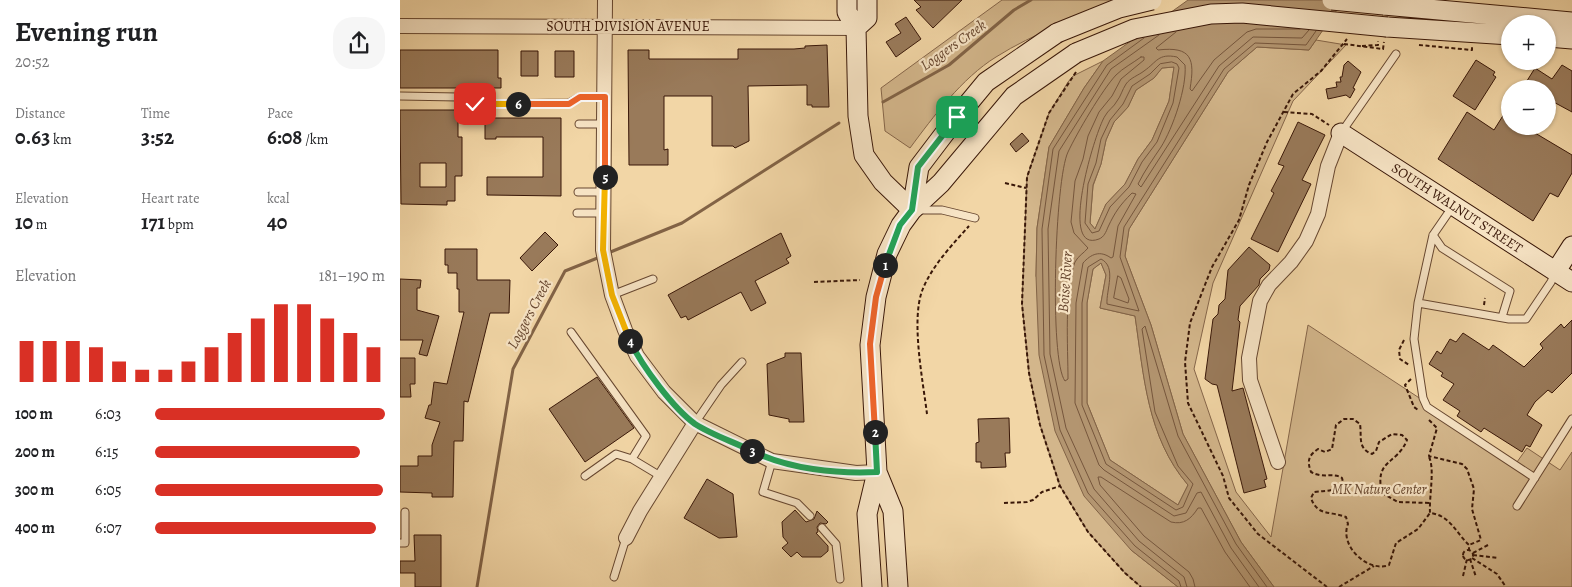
<!DOCTYPE html>
<html lang="en">
<head>
<meta charset="utf-8">
<style>
	body { margin:0; font-family:Alegreya,serif; background:#f6f6f6; color:#202124; height:100vh; display:flex; flex-direction:column; font-size:19px; white-space:nowrap }
	* { box-sizing:border-box; margin:0 }
	p { font-size:16px; color:#757577 }
	.icon { flex:none; width:28px; height:28px; fill:none; stroke:currentColor; stroke-width:2; stroke-linecap:round; stroke-linejoin:round }
	.map { position:relative; flex:1; overflow:hidden }
	.drawer { display:flex; flex-direction:column; background:#fff; width:400px }
	.drawer>* { flex:none }
	.tools { position:absolute; left:1101px; top:15px; display:grid; gap:10px }
	.tools a { display:grid; place-items:center; width:55px; height:55px; border-radius:50%; background:#fff; box-shadow:0 1px 4px #0004; font-size:25px }
	.pin { position:absolute; display:grid; place-items:center; width:42px; height:42px; color:#fff; margin:-21px; border-radius:10px; box-shadow:0 2px 8px #0006 }
	.km { position:absolute; width:25px; height:25px; margin:-12px; border-radius:50%; background:#222; color:#fff; font-size:14px; line-height:25px; text-align:center }
	.round { display:grid; place-items:center; flex:none; width:52px; height:52px; border-radius:20px; background:#f6f6f6 }
	.head { display:flex; align-items:center; justify-content:space-between; height:85px; padding:0 15px }
	h1 { font-size:28px; font-weight:700; line-height:38px }
	.figures { display:grid; grid-template-columns:repeat(3,1fr); gap:8px; height:85px; padding:5px 15px }
	.figures div { display:grid; align-content:center }
	.figures b { font-size:21px; font-weight:700 }
	.figures small { font-size:14px; font-weight:400 }
	.figures p { font-size:14px }
	.chart { height:140px; padding:10px 15px }
	.chart p { display:flex; justify-content:space-between }
	.chart svg { width:100%; height:90px; margin-top:5px; stroke:#d93025; stroke-width:6 }
	ul { padding:0 15px; list-style:none; font-size:16px }
	li { display:grid; grid-template-columns:80px 60px 1fr; align-items:center; height:38px }
	li i { height:12px; border-radius:6px; background:#d93025 }
	main { display:flex; flex:1; min-height:0 }
	.map>svg:first-child { display:block }
	.green { fill:#d3b68b; stroke:#86664a }
	.water { fill:#b39570; stroke:#826346; fill-rule:evenodd }
	.lines { fill:none; stroke-linecap:round; stroke-linejoin:round }
	.shore { stroke:#76563c; stroke-width:1 }
	.stream { stroke:#826346; stroke-width:3 }
	.building { fill:#997a5a; stroke:#391708; fill-rule:evenodd }
	.lane-casing { stroke:#674730; stroke-width:9 }
	.street-casing { stroke:#674730; stroke-width:16 }
	.secondary-casing { stroke:#391708; stroke-width:21 }
	.path { stroke:#391708; stroke-width:2; stroke-dasharray:4 2.5; stroke-linecap:butt }
	.lane { stroke:#f7e4c5; stroke-width:7 }
	.street { stroke:#f7e4c5; stroke-width:14 }
	.secondary { stroke:#f7e4c5; stroke-width:19 }
	.secondary-bridge-casing { stroke:#391708; stroke-width:21; stroke-linecap:butt }
	.secondary-bridge { stroke:#f7e4c5; stroke-width:19 }
	.split-1-casing { stroke:#fff; stroke-width:10 }
	.split-2-casing { stroke:#fff; stroke-width:10 }
	.split-3-casing { stroke:#fff; stroke-width:10 }
	.split-4-casing { stroke:#fff; stroke-width:10 }
	.split-5-casing { stroke:#fff; stroke-width:10 }
	.split-6-casing { stroke:#fff; stroke-width:10 }
	.split-7-casing { stroke:#fff; stroke-width:10 }
	.split-1 { stroke:#22a559; stroke-width:6 }
	.split-2 { stroke:#f0652b; stroke-width:6 }
	.split-3 { stroke:#22a559; stroke-width:6 }
	.split-4 { stroke:#22a559; stroke-width:6 }
	.split-5 { stroke:#f5b400; stroke-width:6 }
	.split-6 { stroke:#f0652b; stroke-width:6 }
	.split-7 { stroke:#f5b400; stroke-width:6 }
	.labels { text-anchor:middle; dominant-baseline:central; stroke-width:4.5; stroke-linejoin:round; paint-order:stroke }
	.street-label { font-size:14px; fill:#391708; stroke:#f7e4c5 }
	.park-label { font-size:14px; font-style:italic; fill:#67472f; stroke:#f7e4c5 }
	.water-label { font-size:15px; font-style:italic; fill:#64432c; stroke:#f7e4c5 }
</style>
</head>
<body>
<main>
<section class="drawer">
<div class="head"><div><h1>Evening run</h1><p>20:52</p></div><a class="round"><svg class="icon" aria-label="share" viewBox="0 0 24 24"><path d="M12 15V3M7 8l5-5 5 5M5 13v7h14v-7"/></svg></a></div>
<div class="figures">
<div><p>Distance</p><b>0.63<small> km</small></b></div>
<div><p>Time</p><b>3:52</b></div>
<div><p>Pace</p><b>6:08<small> /km</small></b></div>
</div>
<div class="figures">
<div><p>Elevation</p><b>10<small> m</small></b></div>
<div><p>Heart rate</p><b>171<small> bpm</small></b></div>
<div><p>kcal</p><b>40</b></div>
</div>
<div class="chart"><p><span>Elevation</span>181–190 m</p>
<svg viewBox="0 0 160 44" preserveAspectRatio="none"><path d="M5 44V24M15 44V24M25 44V24M35 44V27M45 44V34M55 44V38M65 44V38M75 44V34M85 44V27M95 44V20M105 44V13M115 44V6M125 44V6M135 44V13M145 44V20M155 44V27"/></svg>
</div>
<ul>
<li><b>100 m</b>6:03<i style="width:100%"></i></li>
<li><b>200 m</b>6:15<i style="width:89%"></i></li>
<li><b>300 m</b>6:05<i style="width:99%"></i></li>
<li><b>400 m</b>6:07<i style="width:96%"></i></li>
</ul>
</section>
<div class="map">
<svg width="1172" height="587" viewBox="0 0 1172 587">
	<rect width="100%" height="100%" fill="#f2d6a6"/>
	<filter id="stains"><feTurbulence type="fractalNoise" baseFrequency=".004" numOctaves="4"/><feColorMatrix values="0 0 0 0 .2 0 0 0 0 .09 0 0 0 0 .02 0 0 0 .5 -.17"/></filter>
	<radialGradient id="worn" r=".72"><stop offset=".6" stop-color="#630" stop-opacity="0"/><stop offset="1" stop-color="#630" stop-opacity=".3"/></radialGradient>
	<!-- green -->
	<path class="green" d="M602,0H718C678,18 634,33 596,57C562,78 533,117 510,148L485,131L481,88Z
		M916,40L946,45L893,101L813,283L794,369L836,492L871,537L908,325L1117,462L1127,448L1160,470L1172,452V587H874L841,542L783,434L751,325L725,256L729,229L828,72L857,47L909,50Z
		M703,61L684,88L649,147L637,228L636,276L731,550L778,587H741L725,573L688,532L660,486L640,425L629,373L622,304L627,177L649,113L668,82L673,76Z
		M774,67L769,101L752,140L738,159L725,184L706,204L695,229L690,223L693,186L701,164L706,140L714,122L728,107L736,90L754,78L762,68Z
		M701,263L706,275L700,308L735,316C744,376 747,437 788,485L778,505L710,460L687,403V303L693,269Z"/>
	<!-- water -->
	<path class="water" d="M788,0H944L909,50L857,47L828,72L729,229L725,256L751,325L783,434L841,542L874,587H778L731,550L684,496L655,431L639,355L636,276L637,228L649,147L684,88L703,61ZM774,67L769,101L752,140L738,159L725,184L706,204L695,229L690,223L693,185L701,164L706,140L714,122L728,107L736,90L754,78L762,68ZM701,263L706,275L700,308L735,316C744,377 747,437 788,485L778,505L710,460L687,403V303L693,269Z"/>
	<g class="lines">
		<!-- shore -->
		<path class="shore" d="M776,32L756,48L758,50C792,46 795,59 790,89L792,91L814,60L847,32L856,29H900
			M759,35L711,69L659,151L648,229L650,354L666,428L694,489L739,541L784,577L787,587
			M744,38L707,65L653,149L642,229L644,355L660,430L688,493L735,546L779,581L781,587
			M741,57H744V60L721,79L712,96L699,112L688,136L683,159L675,181L671,222L674,233L688,248C684,253 678,256 675,262C664,290 668,348 668,379L665,381C649,360 655,179 668,152C677,133 702,90 716,75C723,68 733,63 741,57Z
			M772,62L777,64L779,68L773,103L757,142L742,162L729,187L710,207L699,231L692,233L685,223L688,184L696,163L701,139L710,120L723,104L732,86L750,74L760,64Z
			M718,276L721,278L729,299L728,303L714,298Z
			M795,587L793,579L789,572L744,536L700,485L698,477H701L771,522C784,525 791,519 798,508H801L825,552L850,587
			M859,587L831,548L801,492L797,493L786,513L774,516L704,470L699,465L675,403L676,303L683,263C691,254 700,250 711,258L713,257L718,226L736,194L732,193C720,205 715,212 708,227C706,232 704,237 699,239C657,255 696,129 705,116C708,110 714,107 717,101C721,96 722,90 726,84C730,78 739,75 744,71C757,62 758,53 777,57L785,65C787,87 773,128 761,147C753,159 745,170 738,184L741,187L819,66L853,37L902,38L909,30
			M867,587L836,544L778,436L745,326L742,329L755,412L778,466L793,484L783,507L776,510L706,464L682,405V303L688,267L701,259C717,267 706,290 707,304L739,311L720,257L724,227L824,69L855,43L906,45L916,31"/>
		<!-- stream -->
		<path class="stream" d="M483,102L549,65L614,10L631,0
			M208,253L282,223L439,123
			M77,587L113,369L165,271L200,257"/>
	</g>
	<!-- building -->
	<path class="building" d="M514,0H562L533,28L516,10L521,7Z
		M506,17L521,39L496,57L486,42L501,33L495,24Z
		M427,45L429,107H412V105H407V85L348,86L349,141L335,148L333,146H312V96H264V150L268,149V165H229L228,50H249V59H338V49H394L405,48V46Z
		M0,50H98V78H101V88H0Z
		M121,51H138V76H121Z
		M155,51H174V77H155Z
		M1076,60L1095,72L1093,75L1096,77L1075,110L1053,96Z
		M948,61L961,72L953,88L955,89L950,98L946,95L928,99L926,89L937,87L936,82H941L940,77H942L944,65Z
		M1162,65L1172,71V112L1148,99V89H1132L1125,84L1135,68L1152,79Z
		M0,110H58V137H62V176H55V201H47V205L1,204ZM20,163H46V187H20Z
		M1067,112L1094,130L1104,114L1110,118V126H1133L1130,130L1172,155V173L1158,197L1150,193L1133,221L1038,159Z
		M85,118H161V196L87,195V177H143V137H96V139H85Z
		M898,122L925,135L902,180L911,184L878,252L851,239L874,193L871,191L884,166L878,164Z
		M622,133L629,141L616,152L610,144Z
		M145,232L158,245L132,271L120,258Z
		M381,233L391,256L386,259L389,263L355,281L366,303L351,311L341,292L288,320L286,316L281,318L268,295Z
		M849,247L870,265L869,270L860,279L859,285L840,306L838,320L840,322L832,391L843,388L867,479L864,480L866,487L844,493L817,385L812,384L805,379L813,319L818,314L819,305L825,299L828,270Z
		M45,249H77V280H110L109,313H90L68,402L64,401L63,441H54L53,497H32V493L0,492V466H18V456H32V445L40,422L25,418L29,405H31L34,382L47,384L64,312H59V289H57V273H48V265H45Z
		M0,279L21,280L20,288H17V310L39,316L27,356L19,354L23,340H0Z
		M1172,320V373L1152,393L1148,390L1135,402L1127,415L1142,425L1130,447L1126,445L1122,452L1084,428L1081,432L1057,416L1060,411L1043,400L1054,384L1041,376L1043,373L1029,364L1037,351L1041,354L1050,339L1056,342L1063,333L1089,350L1093,345L1124,367L1143,348L1140,344L1161,324L1164,328Z
		M385,353H401L404,422H389V419L369,415L367,364L385,357Z
		M0,358H15V384H10L11,397H0Z
		M197,377L234,428L185,462L149,409Z
		M609,418L610,453H605L606,467L581,468V462H576V443L579,442L578,419Z
		M307,479L333,494L337,537L319,538L284,518Z
		M395,510L406,522L414,519L417,511L428,522L426,524L420,523L417,527L418,532L416,533L428,546V551L421,557H402L397,552L391,557L382,548L388,543L383,537L382,522Z
		M14,535H41V587H15V573H0V561H15Z"/>
	<g class="lines">
		<defs>
			<path id="lane" d="M0,96L58,97L75,104L169,103L180,97H205
				M179,124H205
				M941,133L996,54
				M178,192H204
				M1053,206L1033,235L1018,303L1014,339L1023,398L1027,407L1135,478
				M517,210H542L575,218
				M177,213H204
				M1033,235L1042,248L1110,291L1102,317
				M212,295L253,279
				M1018,303L1109,319H1126L1151,282L1155,273
				M171,332L246,436L232,459
				M295,423L321,385L342,362
				M372,461L363,492L397,503L410,516
				M185,476L216,454L232,459L262,477
				M1117,506L1172,419
				M422,528L436,544L440,579
				M0,543H5V512
				M214,577L226,538"/>
			<path id="street" d="M205,0L203,250L212,295L225,330L237,356L264,392L295,423L372,461L456,473L477,472
				M0,26L456,28
				M878,462L850,380L849,358L860,301L869,285L891,262L906,241L918,214L928,166L941,133
				M226,538L240,511L295,423"/>
			<path id="secondary" d="M447,0V12L456,28L458,116L464,155L483,182L512,210
				M984,5L1172,22
				M987,27L1110,35
				M456,28L467,18V0
				M1148,37L1172,39
				M941,133L1172,282
				M512,210L519,167L557,117L586,82L657,33
				M1156,271L1172,246
				M477,472L493,511L498,587
				M472,587L467,514L477,472L470,345L476,297L487,254L501,225L512,210L541,183L614,96L676,53"/>
		</defs>
		<!-- lane casing -->
		<use href="#lane" class="lane-casing"/>
		<!-- street casing -->
		<use href="#street" class="street-casing"/>
		<!-- secondary casing -->
		<use href="#secondary" class="secondary-casing"/>
		<!-- path -->
		<path class="path" d="M944,44L983,49L984,42
			M1019,45L1072,50V47
			M962,46L978,45V41
			M676,72L649,113L627,177L622,304L629,373L640,425L660,486L688,532L725,573L741,587
			M884,112L912,114L929,125
			M605,183L626,188
			M414,282L460,280
			M1084,305L1085,298
			M1004,340L999,350L1000,359L1009,365
			M1011,379L1005,385L1014,407L1018,410
			M527,414C523,381 511,322 522,291C531,267 552,245 569,226
			M1029,420L1037,428L1029,456L1062,464L1067,469L1074,489L1072,509L1081,540L1069,545
			M1029,457C1035,469 1029,496 1030,513C1050,515 1056,533 1069,545V550
			M604,503L627,502L633,500L642,492L660,486
			M1029,503L998,502L982,493C974,459 997,465 1007,440L1002,435L992,434L979,442L976,451L972,454C957,448 962,437 960,424L953,419H944L936,425L932,449L925,452L918,449C908,456 907,461 911,472C924,479 933,472 942,478L943,482C933,493 927,490 914,492L911,498C917,516 930,511 946,517L948,524C939,546 968,573 989,565L996,543L1018,529L1030,513
			M1063 555a5 5 0 1 1 10 0a5 5 0 1 1-10 0Z
			M1073,553L1088,545
			M1073,555L1098,558
			M1072,558L1097,574L1106,587
			M1070,559L1076,577
			M1063,576L1067,559
			M927,587L858,534L829,498L823,476L788,403L785,362L790,323L812,267L839,220L849,185L867,142L893,94L921,71L947,39
			M939,587L974,566"/>
		<!-- lane -->
		<use href="#lane" class="lane"/>
		<!-- street -->
		<use href="#street" class="street"/>
		<!-- secondary -->
		<use href="#secondary" class="secondary"/>
		<defs>
			<path id="secondary-bridge" d="M932,0L984,5
				M657,33L719,8L752,0
				M676,53L734,29L811,14L842,13L987,27"/>
		</defs>
		<!-- secondary-bridge casing -->
		<use href="#secondary-bridge" class="secondary-bridge-casing"/>
		<!-- secondary-bridge -->
		<use href="#secondary-bridge" class="secondary-bridge"/>
	</g>
	<g class="lines">
		<defs>
			<path id="split-1" d="M485,265L500,225L512,210L518,167L557,117"/>
			<path id="split-2" d="M475,432L470,344L476,297L485,265"/>
			<path id="split-3" d="M352,451C389,469 436,474 477,472L475,432"/>
			<path id="split-4" d="M230,341C242,366 273,408 295,424C312,435 334,442 352,451"/>
			<path id="split-5" d="M205,177L203,250L212,295L230,341"/>
			<path id="split-6" d="M118,104H169L180,97H205V177"/>
			<path id="split-7" d="M75,104H118"/>
		</defs>
		<!-- split-1 casing -->
		<use href="#split-1" class="split-1-casing"/>
		<!-- split-2 casing -->
		<use href="#split-2" class="split-2-casing"/>
		<!-- split-3 casing -->
		<use href="#split-3" class="split-3-casing"/>
		<!-- split-4 casing -->
		<use href="#split-4" class="split-4-casing"/>
		<!-- split-5 casing -->
		<use href="#split-5" class="split-5-casing"/>
		<!-- split-6 casing -->
		<use href="#split-6" class="split-6-casing"/>
		<!-- split-7 casing -->
		<use href="#split-7" class="split-7-casing"/>
		<!-- split-1 -->
		<use href="#split-1" class="split-1"/>
		<!-- split-2 -->
		<use href="#split-2" class="split-2"/>
		<!-- split-3 -->
		<use href="#split-3" class="split-3"/>
		<!-- split-4 -->
		<use href="#split-4" class="split-4"/>
		<!-- split-5 -->
		<use href="#split-5" class="split-5"/>
		<!-- split-6 -->
		<use href="#split-6" class="split-6"/>
		<!-- split-7 -->
		<use href="#split-7" class="split-7"/>
	</g>
	<g class="labels">
		<!-- street labels -->
		<g class="street-label">
			<text x="228" y="26">SOUTH DIVISION AVENUE</text>
			<text transform="translate(1057 208) rotate(33)">SOUTH WALNUT STREET</text>
		</g>
		<!-- park labels -->
		<g class="park-label">
			<text x="979" y="489">MK Nature Center</text>
		</g>
		<!-- water labels -->
		<g class="water-label">
			<text transform="translate(553 45) rotate(-35)">Loggers Creek</text>
			<text transform="translate(665 282) rotate(-86)">Boise River</text>
			<text transform="translate(129 314) rotate(-62)">Loggers Creek</text>
		</g>
	</g>
	<rect width="100%" height="100%" filter="url(#stains)"/>
	<rect width="100%" height="100%" fill="url(#worn)"/>
</svg>
<div class="tools">
<a>+</a>
<a>−</a>
</div>
<div class="pin" style="left:557px;top:117px;background:#1e9e55"><svg class="icon" aria-label="arrive" viewBox="0 0 24 24"><path d="M6 21V4h12l-3 4 3 4H6"/></svg></div>
<div class="pin" style="left:75px;top:104px;background:#d93025"><svg class="icon" aria-label="check" viewBox="0 0 24 24"><path d="M5 12l5 5 9-10"/></svg></div>
<b class="km" style="left:485px;top:265px">1</b>
<b class="km" style="left:475px;top:432px">2</b>
<b class="km" style="left:352px;top:451px">3</b>
<b class="km" style="left:230px;top:341px">4</b>
<b class="km" style="left:205px;top:177px">5</b>
<b class="km" style="left:118px;top:104px">6</b>
</div>
</main>
</body>
</html>
